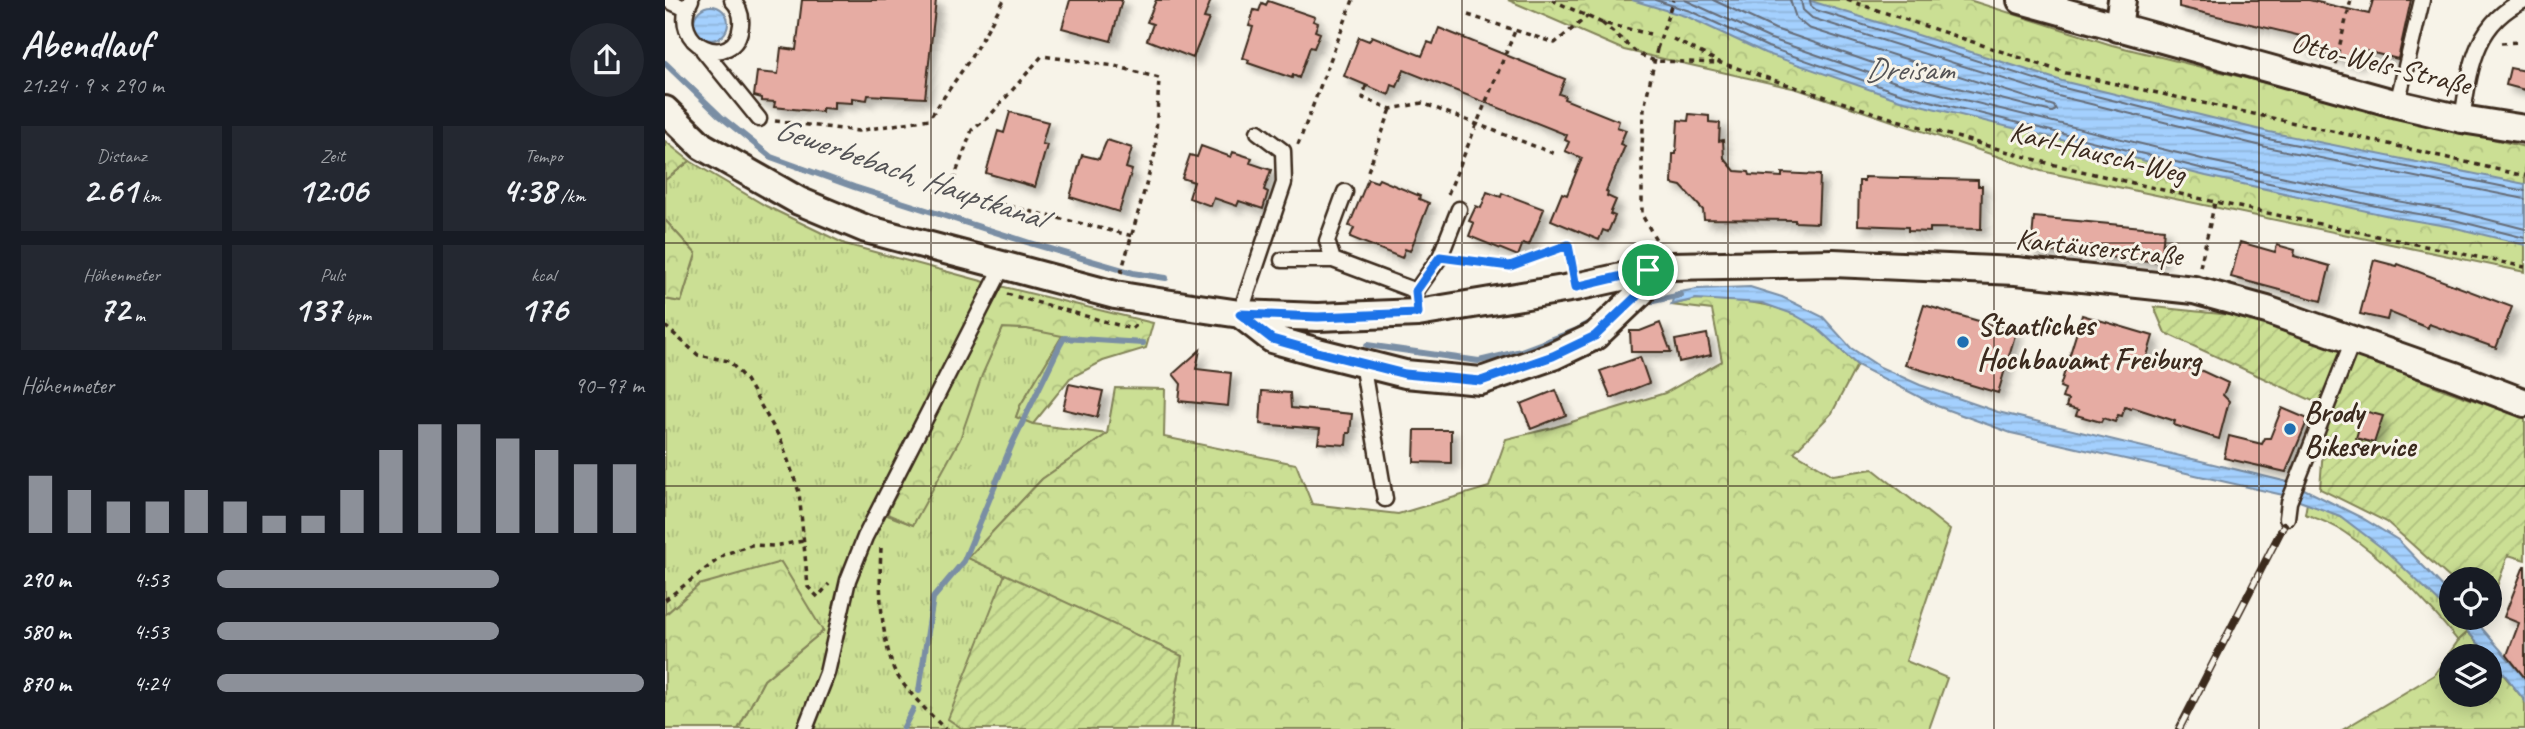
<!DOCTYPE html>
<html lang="de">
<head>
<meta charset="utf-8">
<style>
	body { margin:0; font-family:Caveat,sans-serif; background:#242831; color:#f1f3f6; height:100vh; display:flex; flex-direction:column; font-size:26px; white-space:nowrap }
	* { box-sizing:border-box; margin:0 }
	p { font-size:23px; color:#9ea1a6 }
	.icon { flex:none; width:38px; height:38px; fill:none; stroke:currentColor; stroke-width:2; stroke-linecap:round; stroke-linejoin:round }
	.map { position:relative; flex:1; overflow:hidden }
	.panel { display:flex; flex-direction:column; background:#171b24; width:665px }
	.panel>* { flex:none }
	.fabs { position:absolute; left:1774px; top:567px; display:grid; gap:14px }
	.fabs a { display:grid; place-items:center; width:63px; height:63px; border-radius:50%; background:#171b24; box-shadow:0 4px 18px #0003; font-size:35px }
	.pin { position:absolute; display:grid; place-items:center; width:60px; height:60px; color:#fff; margin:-30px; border:4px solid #fff; border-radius:50%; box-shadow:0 2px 7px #0007 }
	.round { display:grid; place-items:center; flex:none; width:74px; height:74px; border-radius:37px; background:#242831 }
	.overview { display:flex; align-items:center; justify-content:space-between; height:119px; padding:0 21px }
	h1 { font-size:38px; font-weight:700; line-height:52px }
	.metrics { display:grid; grid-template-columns:repeat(3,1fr); gap:10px; height:119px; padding:7px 21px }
	.metrics div { display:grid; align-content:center; border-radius:0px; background:#242831; text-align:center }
	.metrics b { font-size:35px; font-weight:700 }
	.metrics small { font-size:19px; font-weight:400 }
	.metrics p { font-size:19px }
	.chart { height:196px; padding:14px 21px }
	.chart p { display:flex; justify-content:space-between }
	.chart svg { width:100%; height:126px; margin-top:7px; stroke:#8c9099; stroke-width:6 }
	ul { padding:0 21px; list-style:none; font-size:23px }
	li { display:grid; grid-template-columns:112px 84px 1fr; align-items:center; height:52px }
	li i { height:18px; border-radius:9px; background:#8c9099 }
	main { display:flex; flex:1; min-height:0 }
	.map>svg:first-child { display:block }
	.grass { fill:url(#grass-tufts); stroke:#838459; stroke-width:2 }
	.forest { fill:url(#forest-crowns); stroke:#838459; stroke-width:2 }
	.garden { fill:url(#garden-furrows); stroke:#838459; stroke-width:2 }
	.water { fill:url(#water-rules); stroke:#7a8ea4; stroke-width:2 }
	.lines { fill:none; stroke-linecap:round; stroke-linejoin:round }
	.shore { stroke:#656c78; stroke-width:2 }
	.stream { stroke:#7a8ea4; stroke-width:6 }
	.building { fill:#e6aca3; stroke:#3b2a1e; stroke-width:2; filter:url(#shadow) }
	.service-casing { stroke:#3b2a1e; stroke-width:19 }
	.minor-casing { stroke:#3b2a1e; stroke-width:32 }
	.path { stroke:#3b2a1e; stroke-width:3.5; stroke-dasharray:5 5; stroke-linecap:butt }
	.service { stroke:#f7f3e8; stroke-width:14 }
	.minor { stroke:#f7f3e8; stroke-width:26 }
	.rail-casing { stroke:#3b2a1e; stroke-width:8 }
	.rail { stroke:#f7f3e8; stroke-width:5; stroke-dasharray:16; stroke-linecap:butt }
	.path-bridge { stroke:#3b2a1e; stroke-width:3.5; stroke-dasharray:5 5; stroke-linecap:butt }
	.route-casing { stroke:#fff; stroke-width:14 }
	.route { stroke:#1a73e8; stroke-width:9 }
	.grid { fill:none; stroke:#3b2a1e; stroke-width:2; stroke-opacity:0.55 }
	.poi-dot { fill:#1f6fb2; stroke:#f7f3e8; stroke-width:2.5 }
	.labels { text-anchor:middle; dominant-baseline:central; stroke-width:6; stroke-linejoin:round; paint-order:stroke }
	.street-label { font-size:30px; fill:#3b2a1e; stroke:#f7f3e8 }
	.poi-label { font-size:30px; font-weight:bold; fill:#3b2a1e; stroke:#f7f3e8; text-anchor:start }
	.water-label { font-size:32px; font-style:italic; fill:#555456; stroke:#f7f3e8 }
</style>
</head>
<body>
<main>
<section class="panel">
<div class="overview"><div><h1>Abendlauf</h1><p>21:24 · 9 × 290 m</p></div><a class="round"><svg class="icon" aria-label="share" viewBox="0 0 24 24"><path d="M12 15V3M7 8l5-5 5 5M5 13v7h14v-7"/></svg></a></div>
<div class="metrics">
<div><p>Distanz</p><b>2.61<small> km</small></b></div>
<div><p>Zeit</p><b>12:06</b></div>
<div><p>Tempo</p><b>4:38<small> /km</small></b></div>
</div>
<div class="metrics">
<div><p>Höhenmeter</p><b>72<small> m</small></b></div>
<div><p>Puls</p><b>137<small> bpm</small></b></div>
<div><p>kcal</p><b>176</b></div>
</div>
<div class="chart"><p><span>Höhenmeter</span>90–97 m</p>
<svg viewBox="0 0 160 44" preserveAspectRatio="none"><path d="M5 44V24M15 44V29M25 44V33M35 44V33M45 44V29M55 44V33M65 44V38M75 44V38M85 44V29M95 44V15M105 44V6M115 44V6M125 44V11M135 44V15M145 44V20M155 44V20"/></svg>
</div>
<ul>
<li><b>290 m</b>4:53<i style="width:66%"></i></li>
<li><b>580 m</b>4:53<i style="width:66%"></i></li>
<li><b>870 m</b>4:24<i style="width:100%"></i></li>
</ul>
</section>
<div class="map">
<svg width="1860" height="729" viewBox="0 0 1860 729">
	<defs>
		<pattern id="grass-tufts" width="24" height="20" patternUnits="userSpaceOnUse" patternTransform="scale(1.75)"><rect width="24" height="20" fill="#cbdf94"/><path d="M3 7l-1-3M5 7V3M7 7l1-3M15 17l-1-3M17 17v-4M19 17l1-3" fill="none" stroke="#afc07f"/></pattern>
		<pattern id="forest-crowns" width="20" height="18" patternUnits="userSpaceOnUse" patternTransform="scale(1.75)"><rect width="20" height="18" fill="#cbdf94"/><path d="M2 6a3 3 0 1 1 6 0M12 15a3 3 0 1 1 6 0" fill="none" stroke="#afc07f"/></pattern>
		<pattern id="garden-furrows" width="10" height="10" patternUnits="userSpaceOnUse" patternTransform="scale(1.75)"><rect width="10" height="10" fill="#cbdf94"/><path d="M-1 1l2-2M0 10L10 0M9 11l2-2" fill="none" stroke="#afc07f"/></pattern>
		<pattern id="water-rules" width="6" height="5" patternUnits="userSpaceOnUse" patternTransform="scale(1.75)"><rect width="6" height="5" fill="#a4d0fe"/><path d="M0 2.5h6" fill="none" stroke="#8eb3d9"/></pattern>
		<filter id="shadow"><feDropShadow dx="6" dy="6" stdDeviation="3.5" flood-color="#0004"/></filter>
	</defs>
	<rect width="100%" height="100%" fill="#f7f3e8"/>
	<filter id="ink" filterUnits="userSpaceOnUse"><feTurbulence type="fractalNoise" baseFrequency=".0143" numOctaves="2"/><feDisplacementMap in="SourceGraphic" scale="14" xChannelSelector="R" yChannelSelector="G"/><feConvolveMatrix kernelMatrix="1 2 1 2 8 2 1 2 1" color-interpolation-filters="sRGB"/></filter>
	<g filter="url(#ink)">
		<!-- grass -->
		<path class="grass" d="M25,161L101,206L180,244L335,286L222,515L248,525L338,328L362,329L398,335L355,406L351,417L368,424L442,434L377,479L303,558L517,656L505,729H73L99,680L158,631L34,585L0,615V299L16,302L31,254L0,220V180Z
			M1642,503C1653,508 1666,511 1677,517C1718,543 1753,580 1787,614V618H1790L1803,632L1793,641C1761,601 1721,560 1679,532C1668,524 1653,519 1640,514Z"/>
		<!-- forest -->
		<path class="forest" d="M843,0H1304L1447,45L1860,147V272L1376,171L1132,89L959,50Z
			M0,141L25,161L0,180Z
			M0,220L31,254L16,302L0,299Z
			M335,286L488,323L481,348L438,361L405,378L368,424L351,417L355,406L397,336L362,329L338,328L317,375L295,439L248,525L222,514L268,416Z
			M1031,299C1073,301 1117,300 1152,328C1166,339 1178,353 1192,365L1167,413L1129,452L1168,475L1208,469L1285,530L1241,661L1282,678L1264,729H505L517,656L303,558L377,479L442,434L450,388L500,389L499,437L631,464L647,504L733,514L824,487L841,439L887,428L1000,393L1057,361L1047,310L1006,305Z
			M116,562L158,631L99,680L73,729H0V615L34,585Z
			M1803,632L1824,656H1787V695H1825V658L1860,701V729H1679L1769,675L1793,641Z"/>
		<!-- garden -->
		<path class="garden" d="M1489,307L1604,319L1780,390L1860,418V560L1843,555L1825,607V579L1787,580L1722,522L1655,489L1661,407L1500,333Z
			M340,574L517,656L505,729H298L283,719Z"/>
		<!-- water -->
		<path class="water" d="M967,0H1143L1397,81L1604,132L1860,184V245L1787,227L1729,217L1541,176L1235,100L1100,53L1023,17Z
			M29 23a17 17 0 1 1 34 0a17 17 0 1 1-34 0Z
			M1085,287L1117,297L1158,317L1186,348L1215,367L1255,385L1333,412L1627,483L1697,518L1733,540L1787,596V614L1721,551L1675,516L1618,495L1346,433L1272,406L1192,365L1151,327L1128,314L1097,303L1031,299L1006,305L1010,293L1032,289Z
			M1790,618H1808L1860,678V701L1825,656Z"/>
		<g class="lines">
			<!-- shore -->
			<path class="shore" d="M990,0L1025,11L1103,47L1237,94L1543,170L1730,210L1789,220L1860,238
				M1020,0L1106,39L1239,85L1545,161L1732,201L1790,211L1860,229
				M1048,0L1110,29L1242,75L1387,112L1391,110L1389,106L1143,28L1131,18L1125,0
				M1136,0L1138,10L1147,18L1393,96L1601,147L1860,199
				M1145,0L1146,6L1151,10L1395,87L1603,139L1860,191"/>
			<!-- stream -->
			<path class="stream" d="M0,63L55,116L106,157L189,187L365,243L468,273L501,278
				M979,303L1016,295
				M702,345L814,361L856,351L912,330L929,321
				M254,691L268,598L299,561L347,444L395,345L399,338L478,343
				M238,729L248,709"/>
		</g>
		<!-- building -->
		<path class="building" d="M137,0H271L260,98L203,95L202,100L187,98V103L169,102V109L157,108V112L109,107L110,102L97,101V98L89,96L92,72L113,74L116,48L131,50Z
			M405,0H457L446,41L397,28Z
			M491,0H546L539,18L544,19L528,58L482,40L488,24L482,22Z
			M1514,0H1644L1704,14L1708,0H1746L1733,59L1696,50L1693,62L1637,49L1640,37L1514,7Z
			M603,1L650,17L648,21L653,23L650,31L655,33L649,48L645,47L634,78L628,75L627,78L583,63L584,60L578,58L588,27L584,26L589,10L594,11L597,3L601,5Z
			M774,28L900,79L894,94L900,96L899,99L954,121L952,127L961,130L955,144L960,146L941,191L943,192L942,196L951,200L945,214L950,216L943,232L938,230L934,240L886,220L897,193L902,195L917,158L900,151L904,142L900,140L902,135L739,70L732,87L727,85L724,95L679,76L694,37L704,41L707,36L757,56L763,42L768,44Z
			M1845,68L1860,71V90L1841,85Z
			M345,112L383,122L377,144L382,145L370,187L321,173L333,131L339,133Z
			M1024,114L1044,116V122L1055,123L1054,141L1058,140L1059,158L1070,171L1084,172L1085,175L1117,177V173L1155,175L1153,223L1130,222V220L1039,219L1038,210L1016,186L1007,184L1008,154H1011L1013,120L1023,121Z
			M442,140L467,148L461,168L467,170L454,212L405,197L417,155L434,159Z
			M536,146L566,157L568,152L587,158L585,163L606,170L599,190L603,192L598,209L574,201L572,206L549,198L546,206L524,198L529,182L517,178L525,155L532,157Z
			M1199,177L1313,180V186H1317L1316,229L1265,228V232L1243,231V227L1193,225L1194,181H1199Z
			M703,179L712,182L714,179L755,196L754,199L764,203L745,251L740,249L737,258L685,237L689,228L684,226Z
			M822,192L836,197L837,193L879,209L864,245L858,243L853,256L804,236L809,223L804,221L811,206L816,208Z
			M1369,217L1499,229L1496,262L1366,250Z
			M1575,242L1610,252L1612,245L1630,250L1629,256L1665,266L1656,301L1566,277Z
			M1709,260L1732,266L1733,264L1847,307L1831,348L1764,324L1763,328L1724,312L1722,320L1695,314Z
			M1259,305L1351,332L1333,393L1240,365Z
			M1417,315L1488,336L1482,356L1518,368L1533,369L1563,383L1558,395L1564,401L1554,439L1509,425L1510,421L1467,407L1466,409L1460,407L1457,416L1453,415L1450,422L1438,418L1436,422L1411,415L1413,410L1401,407L1403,400L1397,398L1400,389L1395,387Z
			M995,323L1006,352H966L965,331H975Z
			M1042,334L1046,355L1014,362L1010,340Z
			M535,350L531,369L566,373L563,406L514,401L516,384L508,374Z
			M975,357L984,383L946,398L935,371Z
			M404,384L438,391L432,417L398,409Z
			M891,390L901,415L866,429L856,404Z
			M597,391L625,393L626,408L687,414L685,433H682L681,445L653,443L655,429L595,424Z
			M1617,408L1643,419L1621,472L1559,458L1564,436L1597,444L1600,438H1605Z
			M1699,411L1718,416L1709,443L1691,438Z
			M750,430H786V463L749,462Z
			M1859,566H1860V678L1842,655L1854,623L1839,617Z"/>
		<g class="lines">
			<defs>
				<path id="service" d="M2,0L19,8
					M26,0C0,45 71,74 76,25C77,15 74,7 67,0
					M38,50L94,119
					M1732,104L1757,0
					M1797,119C1805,70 1809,22 1860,0
					M617,260H668L751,291
					M668,260L662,241L680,192
					M751,297V291L775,257L794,209
					M575,314L619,183L618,151L593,132
					M697,363L720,499
					M1622,518L1624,502L1688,340
					M140,729L162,673L183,580L200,537L338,266"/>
				<path id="minor" d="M1356,0L1732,104L1797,119L1860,129
					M1453,28L1457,0
					M0,110L37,146L134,201L201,229L450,295L500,303L575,314L653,317L753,313L911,287L1006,266L1168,263L1351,271L1529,290L1602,310L1787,375L1860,403
					M575,314L607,339L653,352L740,374L816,381L888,356L930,336L976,292L983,270"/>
			</defs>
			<!-- service casing -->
			<use href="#service" class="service-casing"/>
			<!-- minor casing -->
			<use href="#minor" class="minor-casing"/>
			<!-- path -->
			<path class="path" d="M887,0L937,23L985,34
				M1182,0L1401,73L1685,135L1860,176
				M803,15L890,43L923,16
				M937,23L975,55L990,61L1055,63
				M1008,39L1056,63L1232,120L1386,164L1550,202L1860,267
				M1836,43L1854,42
				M992,49L979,109L977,147V215L994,245
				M1670,64L1686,0
				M701,86L698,98L726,109L757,103L890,154
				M110,121L193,131L264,119L305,59L339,0
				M633,145L688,0
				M703,171L726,109
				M783,194L850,31
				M791,260L845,266L903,245L907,264
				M1535,267L1550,202
				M456,273L490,153L494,78L450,66L377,56L323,118L307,130L284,192L468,236
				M342,294L467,329L475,322
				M0,326L33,355L64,361L81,380L116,440L134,492L143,587L153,597L164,584
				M216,548C214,587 215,629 228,667C235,685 266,715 280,729
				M0,600L60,554L86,545L108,546L139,541"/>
			<!-- service -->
			<use href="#service" class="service"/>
			<!-- minor -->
			<use href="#minor" class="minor"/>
			<defs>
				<path id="rail" d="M1514,729L1619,525"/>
			</defs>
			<!-- rail casing -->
			<use href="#rail" class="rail-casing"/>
			<!-- rail -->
			<use href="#rail" class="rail"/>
			<!-- path-bridge -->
			<path class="path-bridge" d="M992,49L1008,0"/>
		</g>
	</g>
	<g class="lines" filter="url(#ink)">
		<defs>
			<path id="route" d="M903,245L911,287L983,270L976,292L930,336L888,356L816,381L740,374L653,352L607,339L575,314L653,317L753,313L751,291L775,257L845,266Z"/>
		</defs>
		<!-- route casing -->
		<use href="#route" class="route-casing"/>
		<!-- route -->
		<use href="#route" class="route"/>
	</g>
	<!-- grid -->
	<path class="grid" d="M266,0V729M531,0V729M797,0V729M1063,0V729M1329,0V729M1594,0V729M0,243H1860M0,486H1860"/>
	<!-- markers -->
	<g class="poi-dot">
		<circle cx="1298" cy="342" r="7"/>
		<circle cx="1625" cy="429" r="7"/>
	</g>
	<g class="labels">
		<!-- street labels -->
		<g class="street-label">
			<text transform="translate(1716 63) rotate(14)">Otto-Wels-Straße</text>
			<text transform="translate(1433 152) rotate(14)">Karl-Hausch-Weg</text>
			<text transform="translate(1434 247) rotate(6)">Kartäuserstraße</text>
		</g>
		<!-- poi labels -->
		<g class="poi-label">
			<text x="1312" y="325">Staatliches<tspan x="1312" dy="34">Hochbauamt Freiburg</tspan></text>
			<text x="1639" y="412">Brody<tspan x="1639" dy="34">Bikeservice</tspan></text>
		</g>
		<!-- water labels -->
		<g class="water-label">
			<text x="1244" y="69">Dreisam</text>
			<text transform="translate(245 173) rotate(19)">Gewerbebach, Hauptkanal</text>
		</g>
	</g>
</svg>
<div class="fabs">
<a><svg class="icon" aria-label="locate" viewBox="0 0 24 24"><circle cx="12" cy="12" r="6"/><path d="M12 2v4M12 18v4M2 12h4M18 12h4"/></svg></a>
<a><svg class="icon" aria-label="layers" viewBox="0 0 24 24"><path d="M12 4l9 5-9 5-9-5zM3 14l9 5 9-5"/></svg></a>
</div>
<div class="pin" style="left:983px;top:270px;background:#1e9e55"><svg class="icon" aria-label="arrive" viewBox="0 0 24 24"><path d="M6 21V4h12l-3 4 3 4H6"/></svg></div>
</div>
</main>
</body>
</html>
